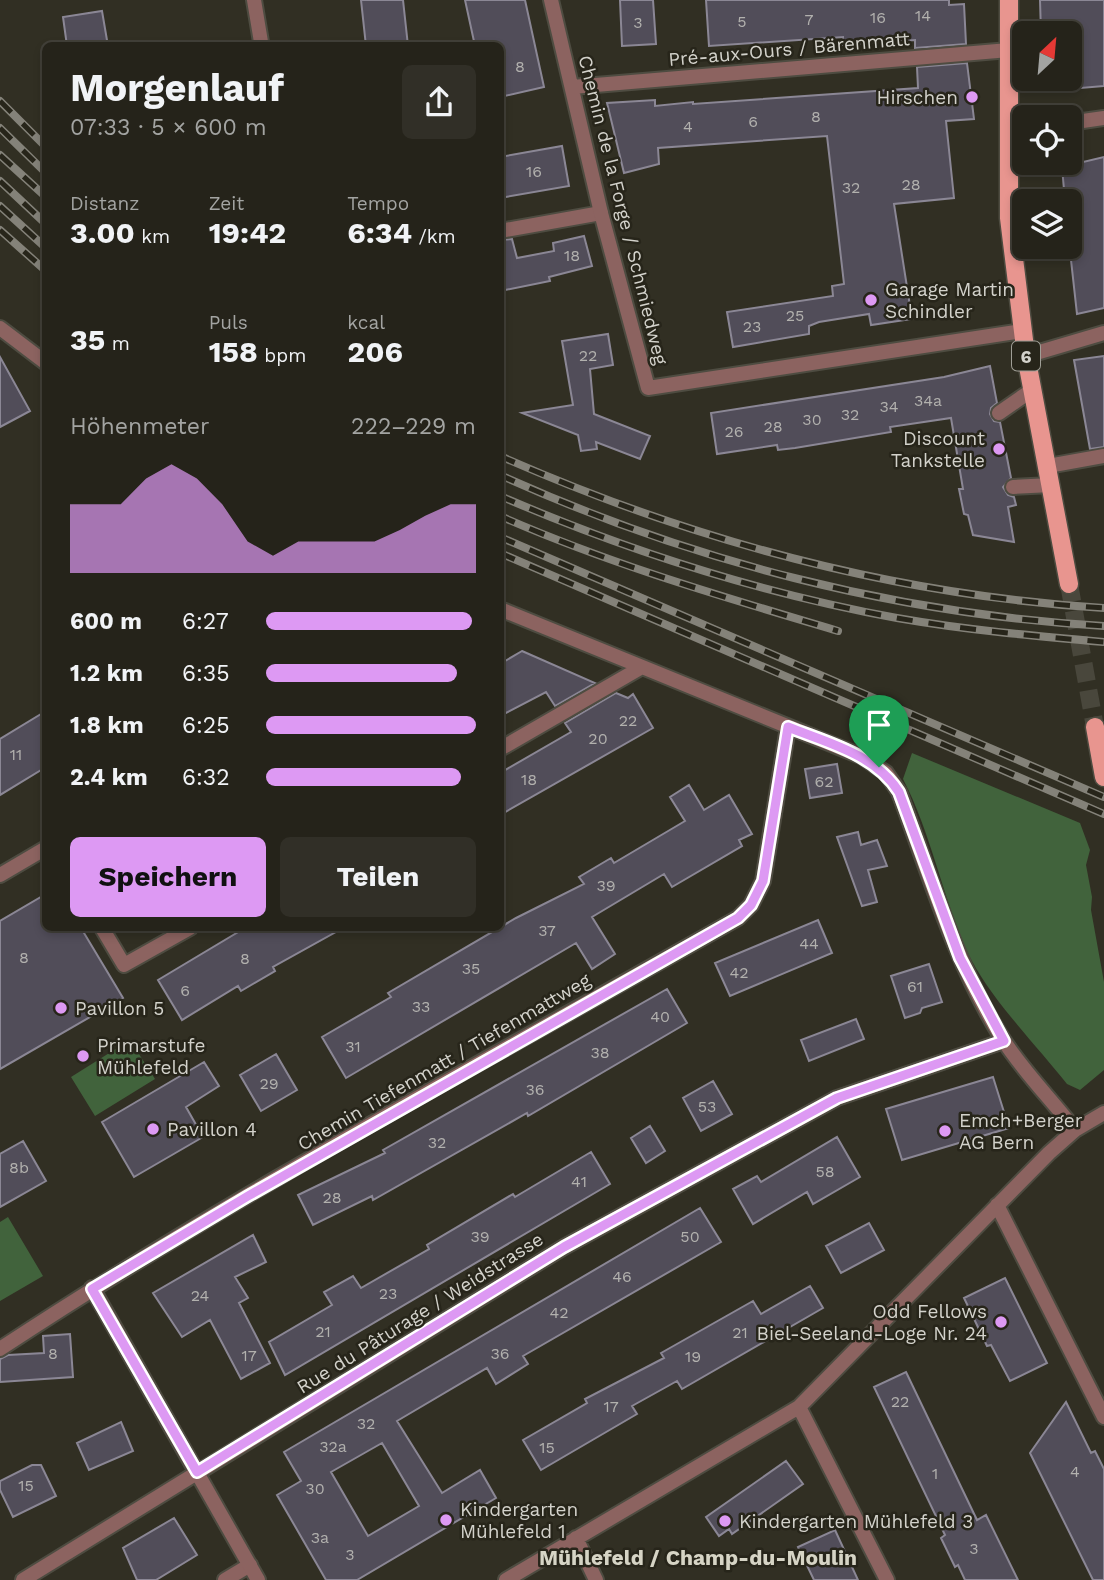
<!DOCTYPE html>
<html lang="de">
<head>
<meta charset="utf-8">
<style>
	body { margin:0; font-family:"Work Sans",sans-serif; background:#312f27; color:#f1f3f6; height:100vh; display:flex; flex-direction:column; font-size:26px; white-space:nowrap }
	* { box-sizing:border-box; margin:0 }
	p { font-size:23px; color:#a3a4a2 }
	.icon { flex:none; width:38px; height:38px; fill:none; stroke:currentColor; stroke-width:2; stroke-linecap:round; stroke-linejoin:round }
	.map { position:relative; flex:1; overflow:hidden }
	.panel { position:absolute; left:42px; top:42px; width:462px; height:889px; display:flex; flex-direction:column; background:#25231a; border-radius:10px; box-shadow:0 4px 10px #0003,0 0 0 2px #424039 }
	.panel>* { flex:none }
	.needle { width:46px; rotate:26deg }
	.tools { position:absolute; left:1012px; top:21px; display:grid; gap:14px }
	.tools a { display:grid; place-items:center; width:70px; height:70px; border-radius:10px; background:#25231a; box-shadow:0 4px 10px #0003,0 0 0 2px #424039; font-size:35px }
	.pin { position:absolute; display:grid; place-items:center; width:60px; height:60px; color:#fff; margin:-72px -30px; border-radius:50% 50% 50% 0; rotate:-45deg; box-shadow:0 0 7px #0007 }
	.pin .icon { rotate:45deg }
	.round { display:grid; place-items:center; flex:none; width:74px; height:74px; border-radius:10px; background:#312f27 }
	.summary { display:flex; align-items:center; justify-content:space-between; height:119px; padding:0 28px }
	h1 { font-size:38px; font-weight:700; line-height:52px }
	.stats { display:grid; grid-template-columns:repeat(3,1fr); gap:10px; height:119px; padding:7px 28px }
	.stats div { display:grid; align-content:center }
	.stats b { font-size:30px; font-weight:700 }
	.stats small { font-size:19px; font-weight:400 }
	.stats p { font-size:19px }
	.chart { height:196px; padding:14px 28px }
	.chart p { display:flex; justify-content:space-between }
	.chart svg { width:100%; height:126px; margin-top:7px; fill:#dd99f3; opacity:.7 }
	.cta { display:flex; gap:14px; margin-top:auto; padding:14px 28px }
	.cta a { flex:1; height:80px; border-radius:10px; background:#dd99f3; color:#111; font-size:28px; font-weight:700; line-height:80px; text-align:center }
	.cta a+a { background:#312f27; color:#f1f3f6 }
	ul { padding:0 28px; list-style:none; font-size:23px }
	li { display:grid; grid-template-columns:112px 84px 1fr; align-items:center; height:52px }
	li i { height:18px; border-radius:9px; background:#dd99f3 }
	.map>svg:first-child { display:block }
	.green { fill:#41633c }
	.building { fill:#514d59; stroke:#8b8795; stroke-width:2; fill-rule:evenodd }
	.lines { fill:none; stroke-linecap:round; stroke-linejoin:round }
	.primary-tunnel { stroke:#49473c; stroke-width:18; stroke-dasharray:18 9; stroke-linecap:butt }
	.lane-casing { stroke:#4e4c41; stroke-width:18 }
	.street-casing { stroke:#4e4c41; stroke-width:18 }
	.primary-casing { stroke:#4e4c41; stroke-width:21 }
	.lane { stroke:#8c6360; stroke-width:14 }
	.street { stroke:#8c6360; stroke-width:14 }
	.primary { stroke:#e8958f; stroke-width:18 }
	.rail-casing { stroke:#848279; stroke-width:8 }
	.rail { stroke:#27251a; stroke-width:5; stroke-dasharray:16; stroke-linecap:butt }
	.route-casing { stroke:#fff; stroke-width:14 }
	.route { stroke:#dd99f3; stroke-width:9 }
	.poi-dot { fill:#dd99f3; stroke:#27251a; stroke-width:2.5 }
	.labels { text-anchor:middle; dominant-baseline:central; stroke-width:5; stroke-linejoin:round; paint-order:stroke }
	.number-label { font-size:16px; fill:#b2b1ae }
	.shield { fill:#27251a; stroke:#9f9e96; stroke-width:2 }
	.shield-label { font-size:18px; font-weight:bold; fill:#d3d2cb }
	.street-label { font-size:19px; fill:#d3d2cb; stroke:#27251a }
	.poi-label { font-size:19px; fill:#d3d2cb; stroke:#27251a; text-anchor:start }
	.neighbourhood-label { font-size:21px; font-weight:bold; fill:#d6d4c5; stroke:#27251a }
</style>
</head>
<body>
<div class="map">
<svg width="1104" height="1580" viewBox="0 0 1104 1580">
	<rect width="100%" height="100%" fill="#312f23"/>
	<!-- green -->
	<path class="green" d="M912,753L1080,823L1090,850L1086,865L1092,897L1091,910L1104,982V1070L1080,1090L1067,1084C1035,1043 988,997 967,951C942,895 931,833 903,779Z
		M130,1040L155,1079L95,1116L71,1077Z
		M8,1217L43,1276L0,1301V1222Z"/>
	<!-- building -->
	<path class="building" d="M361,0H403L408,46H366Z
		M465,0H525L544,87L500,97V46H475Z
		M620,0H653L656,44L622,46Z
		M706,0H949V5L964,4L966,44L915,48V40L843,45V37L709,46Z
		M1040,0H1104V86L1069,89V33H1041Z
		M102,11L108,46H67L63,17Z
		M967,63L974,119L946,121L954,198L894,204L912,319L871,325L869,314L819,322L809,326V334L733,347L727,312L833,296L832,286L844,284L827,136L658,148L659,164L624,173L607,103L655,100V106L693,102V104L918,88L917,67Z
		M562,146L569,186L500,198V157Z
		M1104,157V308L1077,314L1069,242V201H1065L1062,167Z
		M584,236L592,266L549,277L550,281L500,291V240L512,239L517,258L554,251L553,243Z
		M608,334L613,365L590,369L594,414L650,436L640,459L596,442L597,449L581,451L578,435L522,413L573,405L562,341Z
		M1104,356V447L1090,449L1074,360Z
		M0,357L30,411L0,427Z
		M990,366L997,403L991,408L990,414L994,421L1000,422L1011,478L1003,487L1008,495L1014,497L1016,505L1008,507L1014,542L973,535L968,515L964,514L959,489H963L951,418L890,427L891,432L795,448L778,450L777,445L717,454L711,413L944,377Z
		M522,651L595,683L555,706L546,692L500,716V664Z
		M616,693L628,698L633,694L653,728L500,815V773L571,732L565,723Z
		M46,711V767L0,795V739Z
		M837,764L842,793L810,798L805,769Z
		M689,785L704,810L729,795L752,834L739,840L742,846L672,887L664,874L592,917L615,954L592,969L576,943L346,1078L322,1037L391,997L388,993L516,918L584,884L579,877L611,858L614,863L685,821L670,797Z
		M858,832L861,845L877,840L887,866L868,870L877,902L862,906L837,837Z
		M46,894V928H81L123,998L0,1069V921Z
		M818,920L832,953L730,996L715,963Z
		M245,928H343L273,967L275,971L241,991L238,986L182,1020L158,980Z
		M929,964L942,1002L922,1008L920,1013L905,1018L891,976Z
		M667,989L687,1023L528,1116L527,1113L373,1200L372,1196L313,1225L298,1195L385,1153L383,1150Z
		M856,1019L864,1039L809,1061L801,1040Z
		M276,1054L297,1090L261,1111L240,1075Z
		M204,1062L219,1086L186,1107L203,1137L134,1177L102,1122Z
		M993,1077L1009,1128L902,1160L886,1109Z
		M713,1081L732,1114L701,1131L683,1098Z
		M650,1126L665,1151L646,1163L631,1138Z
		M837,1137L860,1177L813,1204L807,1192L753,1224L733,1189L757,1176L761,1182Z
		M23,1141L46,1181L0,1207V1154Z
		M591,1152L610,1184L285,1375L269,1342L332,1305L324,1292L353,1276L361,1288L429,1249L427,1245L513,1194L515,1197Z
		M700,1208L721,1242L523,1356L528,1364L496,1384L487,1368L397,1421L442,1493L480,1470L496,1498L357,1580H326L277,1495L301,1481L284,1452ZM382,1443L419,1506L368,1536L331,1472Z
		M869,1223L884,1250L841,1273L826,1246Z
		M253,1235L266,1262L235,1277L248,1298L239,1303L270,1363L241,1379L210,1320L182,1337L153,1293Z
		M1005,1278L1047,1363L1010,1381L991,1345L987,1346L964,1298Z
		M810,1286L823,1308L682,1389L677,1381L632,1406L637,1414L541,1470L523,1440L587,1403L585,1399L664,1358L661,1353L753,1301L761,1314Z
		M70,1334L73,1377L0,1382V1359L8,1355L44,1353L43,1336Z
		M906,1372L977,1520L986,1515L1018,1580H965L958,1565L955,1567L941,1538L945,1535L874,1387Z
		M1066,1402L1091,1453L1095,1451L1104,1469V1580H1093L1030,1453Z
		M121,1422L133,1451L89,1470L77,1443Z
		M786,1461L803,1484L732,1534L729,1529L719,1536L706,1517Z
		M32,1465H41L56,1496L13,1517L0,1490V1481Z
		M174,1518L197,1555L156,1580H137L123,1548Z
		M835,1530L858,1580H814L798,1547Z"/>
	<g class="lines">
		<!-- primary-tunnel -->
		<path class="primary-tunnel" d="M1069,584L1095,727"/>
		<defs>
			<path id="lane" d="M254,0L261,42
				M500,231L601,213
				M1026,356L1104,333
				M999,413L1032,390
				M1048,466L1104,456
				M1013,487L1051,485
				M225,1580L250,1565"/>
			<path id="street" d="M551,0L601,213L648,388L1022,331
				M572,87L1009,50
				M1069,123L1104,118
				M0,328L46,363
				M500,609L863,757L886,773L899,792C930,875 955,963 1002,1038C1022,1070 1052,1100 1075,1130
				M500,749L642,667
				M0,875L46,848
				M102,928L124,965L190,928
				M997,1205L1104,1417
				M92,1288L258,1580
				M0,1349C238,1192 491,1058 738,918L751,905L763,881L788,727
				M799,1407L887,1580
				M576,1538L596,1580
				M23,1580L564,1247L837,1098L1004,1041
				M506,1580L799,1407L1049,1153L1075,1130L1104,1113"/>
			<path id="primary" d="M1009,0V218L1026,356L1069,584
				M1095,727L1104,777"/>
		</defs>
		<!-- lane casing -->
		<use href="#lane" class="lane-casing"/>
		<!-- street casing -->
		<use href="#street" class="street-casing"/>
		<!-- primary casing -->
		<use href="#primary" class="primary-casing"/>
		<!-- lane -->
		<use href="#lane" class="lane"/>
		<!-- street -->
		<use href="#street" class="street"/>
		<!-- primary -->
		<use href="#primary" class="primary"/>
		<defs>
			<path id="rail" d="M0,101L46,147
				M0,128L46,173
				M0,155L46,197
				M0,181L46,224
				M0,206L46,248
				M0,230L46,271
				M500,456C693,541 894,595 1104,608
				M500,475C690,561 896,614 1104,626
				M500,496C628,551 760,593 897,618C966,630 1035,636 1104,642
				M500,516C609,564 724,597 838,631
				M500,537L1104,797
				M500,553L1104,814"/>
		</defs>
		<!-- rail casing -->
		<use href="#rail" class="rail-casing"/>
		<!-- rail -->
		<use href="#rail" class="rail"/>
	</g>
	<g class="lines">
		<defs>
			<path id="route" d="M788,727C828,743 875,754 899,792L960,958L1004,1041L837,1098L564,1247L197,1472L92,1289L248,1196L738,918L751,905L763,881Z"/>
		</defs>
		<!-- route casing -->
		<use href="#route" class="route-casing"/>
		<!-- route -->
		<use href="#route" class="route"/>
	</g>
	<!-- markers -->
	<g class="poi-dot">
		<circle cx="972" cy="97" r="7"/>
		<circle cx="871" cy="300" r="7"/>
		<circle cx="999" cy="449" r="7"/>
		<circle cx="61" cy="1008" r="7"/>
		<circle cx="83" cy="1056" r="7"/>
		<circle cx="153" cy="1129" r="7"/>
		<circle cx="945" cy="1131" r="7"/>
		<circle cx="1001" cy="1322" r="7"/>
		<circle cx="446" cy="1520" r="7"/>
		<circle cx="725" cy="1521" r="7"/>
	</g>
	<g class="labels">
		<!-- number labels -->
		<g class="number-label">
			<text x="923" y="15">14</text>
			<text x="878" y="17">16</text>
			<text x="809" y="19">7</text>
			<text x="742" y="21">5</text>
			<text x="638" y="22">3</text>
			<text x="520" y="66">8</text>
			<text x="816" y="116">8</text>
			<text x="753" y="121">6</text>
			<text x="688" y="126">4</text>
			<text x="534" y="171">16</text>
			<text x="911" y="184">28</text>
			<text x="851" y="187">32</text>
			<text x="572" y="255">18</text>
			<text x="795" y="315">25</text>
			<text x="752" y="326">23</text>
			<text x="588" y="355">22</text>
			<text x="928" y="400">34a</text>
			<text x="889" y="406">34</text>
			<text x="850" y="414">32</text>
			<text x="812" y="419">30</text>
			<text x="773" y="426">28</text>
			<text x="734" y="431">26</text>
			<text x="628" y="720">22</text>
			<text x="598" y="738">20</text>
			<text x="16" y="754">11</text>
			<text x="529" y="779">18</text>
			<text x="824" y="781">62</text>
			<text x="606" y="885">39</text>
			<text x="547" y="930">37</text>
			<text x="809" y="943">44</text>
			<text x="24" y="957">8</text>
			<text x="245" y="958">8</text>
			<text x="471" y="968">35</text>
			<text x="739" y="972">42</text>
			<text x="915" y="986">61</text>
			<text x="185" y="990">6</text>
			<text x="421" y="1006">33</text>
			<text x="660" y="1016">40</text>
			<text x="353" y="1046">31</text>
			<text x="600" y="1052">38</text>
			<text x="269" y="1083">29</text>
			<text x="535" y="1089">36</text>
			<text x="707" y="1106">53</text>
			<text x="437" y="1142">32</text>
			<text x="19" y="1167">8b</text>
			<text x="825" y="1171">58</text>
			<text x="579" y="1181">41</text>
			<text x="332" y="1197">28</text>
			<text x="480" y="1236">39</text>
			<text x="690" y="1236">50</text>
			<text x="622" y="1276">46</text>
			<text x="388" y="1293">23</text>
			<text x="200" y="1295">24</text>
			<text x="559" y="1312">42</text>
			<text x="323" y="1331">21</text>
			<text x="740" y="1332">21</text>
			<text x="53" y="1353">8</text>
			<text x="500" y="1353">36</text>
			<text x="249" y="1355">17</text>
			<text x="693" y="1356">19</text>
			<text x="900" y="1401">22</text>
			<text x="611" y="1406">17</text>
			<text x="366" y="1423">32</text>
			<text x="333" y="1446">32a</text>
			<text x="547" y="1447">15</text>
			<text x="1075" y="1471">4</text>
			<text x="935" y="1473">1</text>
			<text x="26" y="1485">15</text>
			<text x="315" y="1488">30</text>
			<text x="320" y="1537">3a</text>
			<text x="974" y="1548">3</text>
			<text x="350" y="1554">3</text>
		</g>
		<!-- shield labels -->
		<rect class="shield" x="1012" y="341.5" width="28" height="29" rx="5"/>
		<g class="shield-label">
			<text x="1026" y="356">6</text>
		</g>
		<!-- street labels -->
		<g class="street-label">
			<text transform="translate(789 49) rotate(-5)">Pré-aux-Ours / Bärenmatt</text>
			<text transform="translate(623 210) rotate(76)">Chemin de la Forge / Schmiedweg</text>
			<text transform="translate(444 1062) rotate(-30)">Chemin Tiefenmatt / Tiefenmattweg</text>
			<text transform="translate(420 1313) rotate(-32)">Rue du Pâturage / Weidstrasse</text>
		</g>
		<!-- poi labels -->
		<g class="poi-label">
			<text x="958" y="97" text-anchor="end">Hirschen</text>
			<text x="885" y="289">Garage Martin<tspan x="885" dy="22">Schindler</tspan></text>
			<text x="985" y="438" text-anchor="end">Discount<tspan x="985" dy="22">Tankstelle</tspan></text>
			<text x="75" y="1008">Pavillon 5</text>
			<text x="97" y="1045">Primarstufe<tspan x="97" dy="22">Mühlefeld</tspan></text>
			<text x="959" y="1120">Emch+Berger<tspan x="959" dy="22">AG Bern</tspan></text>
			<text x="167" y="1129">Pavillon 4</text>
			<text x="987" y="1311" text-anchor="end">Odd Fellows<tspan x="987" dy="22">Biel-Seeland-Loge Nr. 24</tspan></text>
			<text x="460" y="1509">Kindergarten<tspan x="460" dy="22">Mühlefeld 1</tspan></text>
			<text x="739" y="1521">Kindergarten Mühlefeld 3</text>
		</g>
		<!-- neighbourhood labels -->
		<g class="neighbourhood-label">
			<text x="698" y="1557">Mühlefeld / Champ-du-Moulin</text>
		</g>
	</g>
</svg>
<div class="tools">
<a><svg class="needle" viewBox="-14 -14 28 28"><path d="M0-13l5 13h-10z" fill="#e53935"/><path d="M0 13l5-13h-10z" fill="#a3a4a2"/></svg></a>
<a><svg class="icon" aria-label="locate" viewBox="0 0 24 24"><circle cx="12" cy="12" r="6"/><path d="M12 2v4M12 18v4M2 12h4M18 12h4"/></svg></a>
<a><svg class="icon" aria-label="layers" viewBox="0 0 24 24"><path d="M12 4l9 5-9 5-9-5zM3 14l9 5 9-5"/></svg></a>
</div>
<div class="pin" style="left:879px;top:767px;background:#1e9e55"><svg class="icon" aria-label="arrive" viewBox="0 0 24 24"><path d="M6 21V4h12l-3 4 3 4H6"/></svg></div>
<section class="panel">
<div class="summary"><div><h1>Morgenlauf</h1><p>07:33 · 5 × 600 m</p></div><a class="round"><svg class="icon" aria-label="share" viewBox="0 0 24 24"><path d="M12 15V3M7 8l5-5 5 5M5 13v7h14v-7"/></svg></a></div>
<div class="stats">
<div><p>Distanz</p><b>3.00<small> km</small></b></div>
<div><p>Zeit</p><b>19:42</b></div>
<div><p>Tempo</p><b>6:34<small> /km</small></b></div>
</div>
<div class="stats">
<div><b>35<small> m</small></b></div>
<div><p>Puls</p><b>158<small> bpm</small></b></div>
<div><p>kcal</p><b>206</b></div>
</div>
<div class="chart"><p><span>Höhenmeter</span>222–229 m</p>
<svg viewBox="0 0 160 44" preserveAspectRatio="none"><path d="M0 44V20L10 20L20 20L30 11L40 6L50 11L60 20L70 33L80 38L90 33L100 33L110 33L120 33L130 29L140 24L150 20L160 20V44z"/></svg>
</div>
<ul>
<li><b>600 m</b>6:27<i style="width:98%"></i></li>
<li><b>1.2 km</b>6:35<i style="width:91%"></i></li>
<li><b>1.8 km</b>6:25<i style="width:100%"></i></li>
<li><b>2.4 km</b>6:32<i style="width:93%"></i></li>
</ul>
<div class="cta"><a>Speichern</a><a>Teilen</a></div>
</section>
</div>
</body>
</html>
